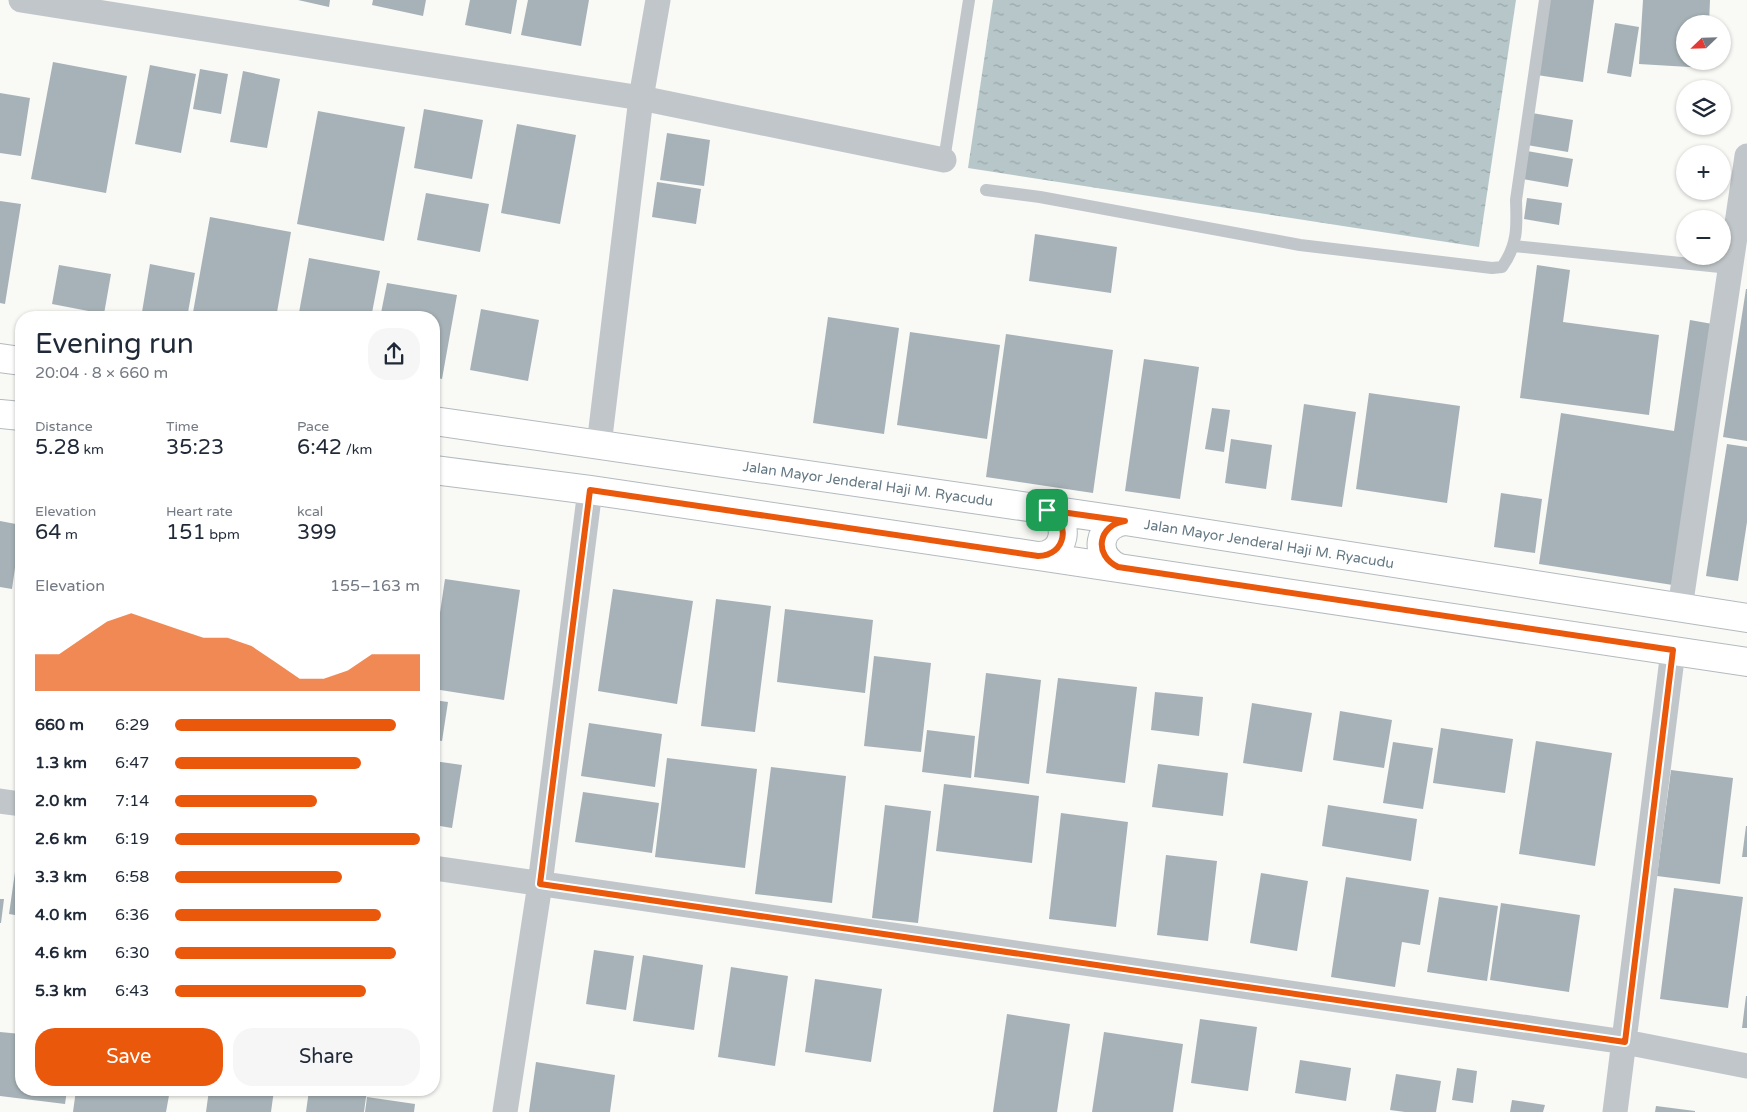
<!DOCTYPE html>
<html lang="en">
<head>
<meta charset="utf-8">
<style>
	body { margin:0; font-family:"Varela Round",sans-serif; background:#f6f6f7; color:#1f2937; height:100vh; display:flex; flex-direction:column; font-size:19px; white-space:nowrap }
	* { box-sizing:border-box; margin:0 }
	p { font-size:16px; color:#747a83 }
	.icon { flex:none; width:28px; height:28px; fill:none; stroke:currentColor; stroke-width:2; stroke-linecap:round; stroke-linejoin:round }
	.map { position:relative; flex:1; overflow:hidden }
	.panel { position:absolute; left:15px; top:311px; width:425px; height:785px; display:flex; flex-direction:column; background:#fff; border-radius:20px; box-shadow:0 1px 4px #0004 }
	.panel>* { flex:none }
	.needle { width:32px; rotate:247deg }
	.controls { position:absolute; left:1676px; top:15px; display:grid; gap:10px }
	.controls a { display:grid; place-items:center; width:55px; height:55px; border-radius:50%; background:#fff; box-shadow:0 1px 4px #0004; font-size:25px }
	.pin { position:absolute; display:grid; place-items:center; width:42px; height:42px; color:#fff; margin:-21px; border-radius:10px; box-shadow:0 2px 8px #0006 }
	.round { display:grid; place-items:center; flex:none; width:52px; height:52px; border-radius:20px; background:#f6f6f7 }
	.summary { display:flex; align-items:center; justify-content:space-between; height:85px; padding:0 20px }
	h1 { font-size:28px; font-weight:600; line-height:38px }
	.stats { display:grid; grid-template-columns:repeat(3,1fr); gap:8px; height:85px; padding:5px 20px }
	.stats div { display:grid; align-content:center }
	.stats b { font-size:21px; font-weight:600 }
	.stats small { font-size:14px; font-weight:400 }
	.stats p { font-size:14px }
	.chart { height:140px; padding:10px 20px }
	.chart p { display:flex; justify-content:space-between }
	.chart svg { width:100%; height:90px; margin-top:5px; fill:#ea580c; opacity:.7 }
	.button { display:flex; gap:10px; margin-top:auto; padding:10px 20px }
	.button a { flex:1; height:58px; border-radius:20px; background:#ea580c; color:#fff; font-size:20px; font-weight:600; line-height:58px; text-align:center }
	.button a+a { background:#f6f6f7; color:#1f2937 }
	ul { padding:0 20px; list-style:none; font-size:16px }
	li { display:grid; grid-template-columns:80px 60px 1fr; align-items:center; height:38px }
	li i { height:12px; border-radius:6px; background:#ea580c }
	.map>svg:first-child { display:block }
	.water { fill:url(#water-ripples) }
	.building { fill:#a6b2b7 }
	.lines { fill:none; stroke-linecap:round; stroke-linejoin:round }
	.primary-casing { stroke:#b3babe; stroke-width:30 }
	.lane { stroke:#c0c6c9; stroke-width:12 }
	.street { stroke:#c0c6c9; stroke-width:25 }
	.primary { stroke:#fff; stroke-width:28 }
	.route-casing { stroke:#fff; stroke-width:10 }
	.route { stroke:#ea580c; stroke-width:6 }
	.labels { text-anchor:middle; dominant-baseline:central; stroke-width:5; stroke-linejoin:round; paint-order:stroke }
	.street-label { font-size:14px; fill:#637883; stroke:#fff }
</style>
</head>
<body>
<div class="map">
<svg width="1747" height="1112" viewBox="0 0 1747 1112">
	<defs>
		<pattern id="water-ripples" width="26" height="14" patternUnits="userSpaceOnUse" patternTransform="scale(1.25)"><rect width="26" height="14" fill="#b7c7c9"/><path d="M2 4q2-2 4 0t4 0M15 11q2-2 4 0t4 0" fill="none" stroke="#98a6a9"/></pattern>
	</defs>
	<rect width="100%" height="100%" fill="#f9f9f6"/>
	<!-- water -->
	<path class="water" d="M993,0H1516L1479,247L968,168Z"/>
	<!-- building -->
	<path class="building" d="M298,0H330L329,7Z
		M373,0H426L423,16L372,5Z
		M470,0H517L511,34L465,25Z
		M528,0H589L581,46L521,35Z
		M1547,0H1594L1583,82L1537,75Z
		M1643,0H1710L1709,24H1685V61H1706V68L1639,64Z
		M1615,23L1639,27L1631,77L1607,73Z
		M53,62L127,76L106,193L31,179Z
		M150,65L196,74L181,153L135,144Z
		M200,69L228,74L221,114L193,109Z
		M243,71L280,79L267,148L230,142Z
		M0,93L30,98L21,156L0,153Z
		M424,109L483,120L472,179L414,168Z
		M318,111L405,127L384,241L297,224Z
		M1532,113L1573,120L1568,152L1527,145Z
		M517,124L576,135L560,224L501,213Z
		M667,133L710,140L704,186L660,180Z
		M1527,151L1573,159L1568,187L1522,179Z
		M657,182L701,189L696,224L652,217Z
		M426,193L489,204L480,252L417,240Z
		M1527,198L1562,203L1559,225L1524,219Z
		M0,201L21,204L5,304L0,303Z
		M210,217L291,232L276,318H192Z
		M1035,234L1117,247L1111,293L1029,281Z
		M309,258L380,271L371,318H298Z
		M150,264L195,273L187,318H141Z
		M59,265L111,274L104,314L52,304Z
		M1537,265L1570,270L1563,322L1659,335L1649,415L1520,398Z
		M387,283L457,295L442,379L434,377V318H380Z
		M1746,289H1747V441L1723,437Z
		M481,309L539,320L528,381L470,370Z
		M828,317L899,328L884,434L813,423Z
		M1690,320L1718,325L1679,586L1539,564L1561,413L1674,431Z
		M910,332L1000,345L987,439L897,425Z
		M1006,334L1113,350L1093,493L986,477Z
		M1144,359L1199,367L1180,499L1125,491Z
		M1369,393L1460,406L1447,503L1356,489Z
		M1304,404L1356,412L1342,507L1291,500Z
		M1212,408L1230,410L1224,452L1205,449Z
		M1231,439L1272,445L1266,489L1225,483Z
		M1727,444L1747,447V522L1738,581L1706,576Z
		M1501,493L1542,499L1535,553L1494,547Z
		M0,521L21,525L12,589L0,587Z
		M445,579L520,590L504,700L434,689V653Z
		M613,589L693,601L677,704L598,691Z
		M716,599L771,606L755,732L701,726Z
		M785,609L873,620L865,693L777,682Z
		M874,656L931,663L921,752L864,746Z
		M986,673L1041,680L1029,784L974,777Z
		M1058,678L1137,687L1125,783L1046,773Z
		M1155,692L1203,697L1199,736L1151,730Z
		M434,700L448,702L442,741L434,740Z
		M1252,703L1312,713L1302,772L1243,763Z
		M1340,711L1392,720L1384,768L1333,760Z
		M589,723L662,734L655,787L581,776Z
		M1441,728L1513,739L1505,793L1433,783Z
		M927,730L975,736L971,778L922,772Z
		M1536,741L1612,753L1595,866L1519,854Z
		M1393,742L1433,748L1423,809L1383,803Z
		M667,758L757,769L745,868L655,857Z
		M434,761L462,765L452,828L434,825Z
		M1158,764L1228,773L1223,816L1152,807Z
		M771,767L846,776L832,903L755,894Z
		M1671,770L1733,778L1720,884L1657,876Z
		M944,784L1039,796L1032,863L936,851Z
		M583,792L659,803L652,853L575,842Z
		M885,805L931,811L918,923L872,918Z
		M1328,805L1417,819L1411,861L1322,846Z
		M1061,813L1128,822L1116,927L1049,919Z
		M1746,826H1747V857H1742Z
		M1166,855L1217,861L1208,941L1157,935Z
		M15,872L21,873V916L9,914Z
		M1261,873L1308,881L1297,951L1250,943Z
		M1346,877L1429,890L1420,945L1402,942L1395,987L1331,977Z
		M1674,888L1743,897L1728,1008L1660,999Z
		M1439,897L1498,906L1487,981L1427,972Z
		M0,899H4L1,923H0Z
		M1501,903L1580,915L1569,992L1490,980Z
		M594,950L634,956L626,1010L586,1004Z
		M643,955L703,965L694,1030L633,1021Z
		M731,967L788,976L775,1066L718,1057Z
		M815,979L882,989L871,1062L805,1052Z
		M1746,996H1747V1028H1742Z
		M1007,1014L1070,1024L1057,1112H993Z
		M1200,1019L1257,1027L1248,1091L1191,1083Z
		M0,1032L21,1034V1090H67L65,1104L0,1096Z
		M1104,1032L1183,1044L1173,1112H1092Z
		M1300,1060L1351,1068L1346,1101L1295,1093Z
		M536,1062L615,1075L610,1112H529Z
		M1457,1068L1477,1071L1473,1103L1452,1100Z
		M1396,1074L1441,1081L1436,1112H1405L1390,1110Z
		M76,1090H170L166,1112H73Z
		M209,1090H274L271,1112H206Z
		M309,1090H367L364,1112H306Z
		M367,1097L415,1104L414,1112H365Z
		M1512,1100L1545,1105L1543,1112H1510Z
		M1656,1106L1695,1111V1112H1655Z"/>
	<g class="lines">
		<defs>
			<path id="primary" d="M0,358L21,361
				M0,414L21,416
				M434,421L1125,521L1747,618
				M434,470L590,490L1038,556L1747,662
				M1038,556C1066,556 1072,521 1047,510
				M1117,567C1093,555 1098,525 1125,521"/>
		</defs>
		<!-- primary casing -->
		<use href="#primary" class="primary-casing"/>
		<!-- lane -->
		<path class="lane" d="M944,160L969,0
			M986,190L1040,197L1300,245L1492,268L1502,267C1518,245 1517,226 1516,200L1545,0
			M1514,246L1730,268"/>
		<!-- street -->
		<path class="street" d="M21,0L641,98L944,160
			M599,445L641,98L658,0
			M1680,608L1747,156
			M0,801L21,804
			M434,868L1625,1042L1747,1066
			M505,1112L540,884L590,490
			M1615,1112L1673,651"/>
		<!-- primary -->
		<use href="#primary" class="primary"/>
	</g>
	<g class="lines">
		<defs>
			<path id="route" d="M590,490L1038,556C1066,556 1072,522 1047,510L1125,521C1098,525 1093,555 1118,567L1673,650L1625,1042L540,884Z"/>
		</defs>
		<!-- route casing -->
		<use href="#route" class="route-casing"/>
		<!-- route -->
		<use href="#route" class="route"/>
	</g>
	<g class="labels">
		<!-- street labels -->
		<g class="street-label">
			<text transform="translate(868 484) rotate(8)">Jalan Mayor Jenderal Haji M. Ryacudu</text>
			<text transform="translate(1269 544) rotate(9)">Jalan Mayor Jenderal Haji M. Ryacudu</text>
		</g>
	</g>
</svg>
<div class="controls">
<a><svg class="needle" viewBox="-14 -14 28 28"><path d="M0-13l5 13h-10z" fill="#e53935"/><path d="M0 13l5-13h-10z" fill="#747a83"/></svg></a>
<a><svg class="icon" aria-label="layers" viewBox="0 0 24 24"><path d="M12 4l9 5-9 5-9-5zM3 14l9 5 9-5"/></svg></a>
<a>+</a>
<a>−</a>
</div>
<div class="pin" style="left:1047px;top:510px;background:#1e9e55"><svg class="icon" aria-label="arrive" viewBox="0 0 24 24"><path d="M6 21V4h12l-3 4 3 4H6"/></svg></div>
<section class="panel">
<div class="summary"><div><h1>Evening run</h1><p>20:04 · 8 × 660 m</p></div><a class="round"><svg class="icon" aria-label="share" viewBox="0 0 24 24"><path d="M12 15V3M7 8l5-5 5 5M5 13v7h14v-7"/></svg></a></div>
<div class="stats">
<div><p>Distance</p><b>5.28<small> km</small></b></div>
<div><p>Time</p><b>35:23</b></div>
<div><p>Pace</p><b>6:42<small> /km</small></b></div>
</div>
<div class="stats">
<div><p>Elevation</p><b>64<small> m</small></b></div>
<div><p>Heart rate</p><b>151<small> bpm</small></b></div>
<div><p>kcal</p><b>399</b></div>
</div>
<div class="chart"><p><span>Elevation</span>155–163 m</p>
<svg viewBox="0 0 160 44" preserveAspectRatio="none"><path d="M0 44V26L10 26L20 18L30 10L40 6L50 10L60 14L70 18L80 18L90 22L100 30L110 38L120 38L130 34L140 26L150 26L160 26V44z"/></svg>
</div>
<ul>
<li><b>660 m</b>6:29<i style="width:90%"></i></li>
<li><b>1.3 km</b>6:47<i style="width:76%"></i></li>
<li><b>2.0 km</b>7:14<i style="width:58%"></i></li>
<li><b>2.6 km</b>6:19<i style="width:100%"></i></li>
<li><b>3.3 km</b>6:58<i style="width:68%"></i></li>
<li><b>4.0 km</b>6:36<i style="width:84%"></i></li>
<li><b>4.6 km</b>6:30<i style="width:90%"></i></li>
<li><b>5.3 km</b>6:43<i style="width:78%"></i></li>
</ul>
<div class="button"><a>Save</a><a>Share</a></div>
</section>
</div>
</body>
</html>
